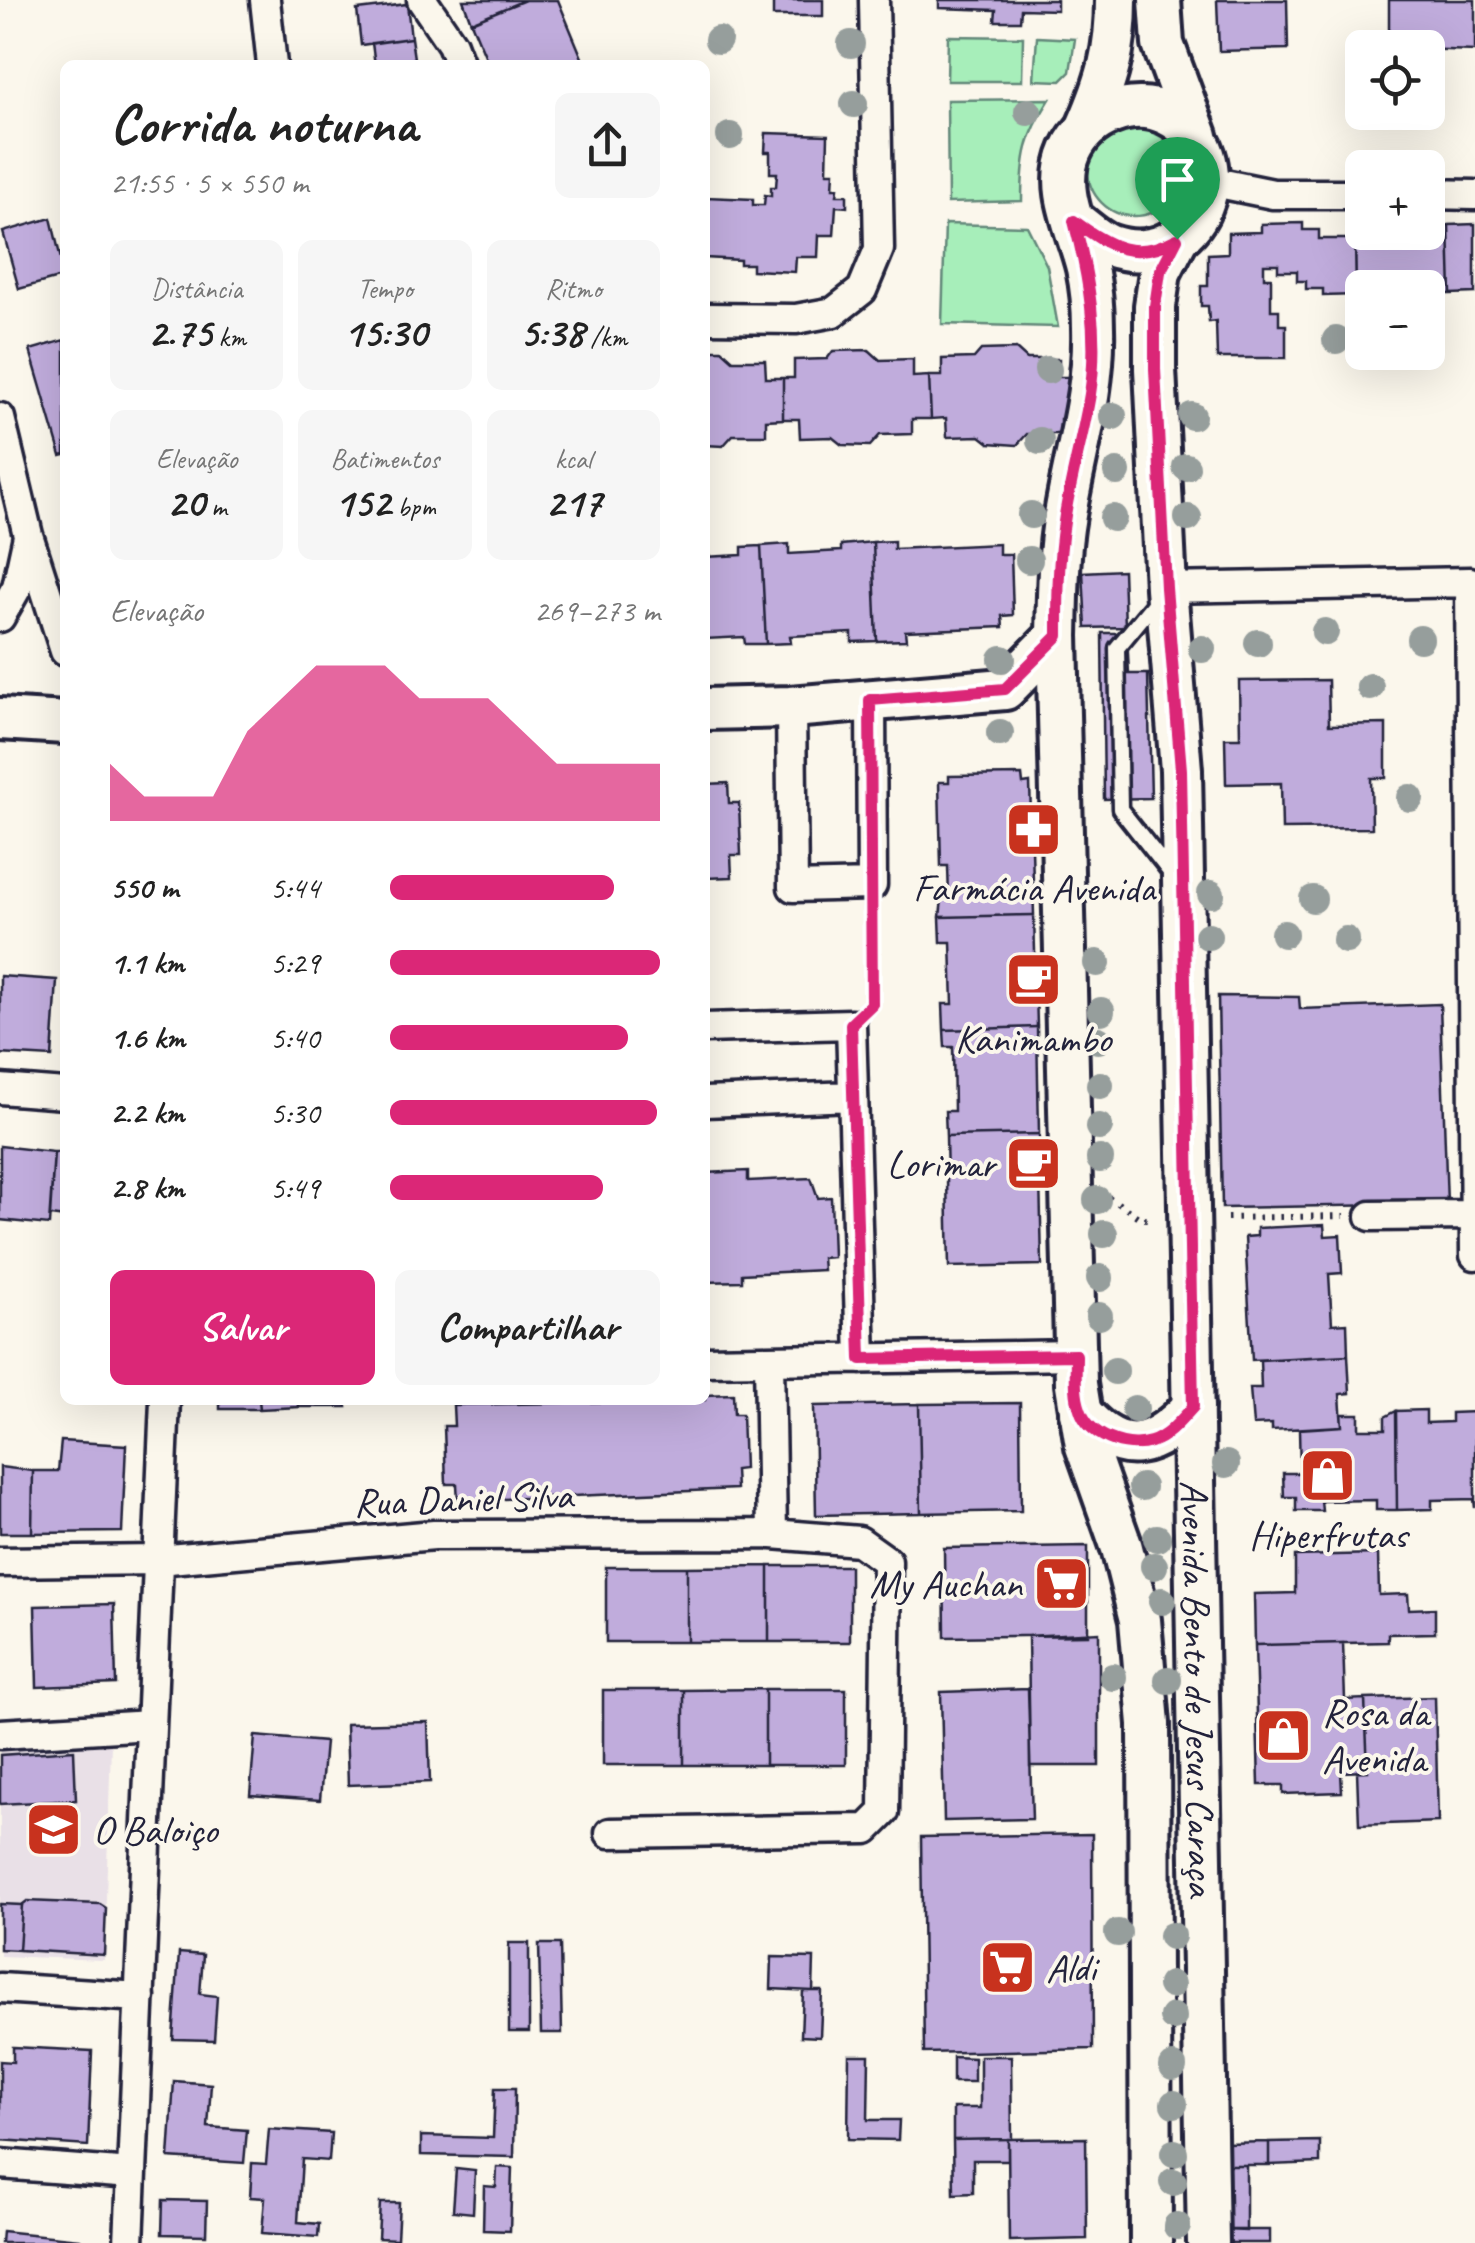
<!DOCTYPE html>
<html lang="pt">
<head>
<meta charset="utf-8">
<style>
	body { margin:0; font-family:Caveat,sans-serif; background:#f6f6f6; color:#222; height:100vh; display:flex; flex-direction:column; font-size:38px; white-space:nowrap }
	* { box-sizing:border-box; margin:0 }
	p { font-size:32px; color:#767676 }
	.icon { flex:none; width:55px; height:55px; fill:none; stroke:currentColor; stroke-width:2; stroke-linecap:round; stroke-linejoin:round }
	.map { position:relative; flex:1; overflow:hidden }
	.panel { position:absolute; left:60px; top:60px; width:650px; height:1345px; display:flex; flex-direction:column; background:#fff; border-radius:15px; box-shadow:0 10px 40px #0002 }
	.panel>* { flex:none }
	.fabs { position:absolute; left:1345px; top:30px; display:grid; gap:20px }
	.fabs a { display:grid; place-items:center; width:100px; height:100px; border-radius:15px; background:#fff; box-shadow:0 10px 40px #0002; font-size:50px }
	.pin { position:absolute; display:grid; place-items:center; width:85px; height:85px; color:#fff; margin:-102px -42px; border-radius:50% 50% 50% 0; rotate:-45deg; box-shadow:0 0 10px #0007 }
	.pin .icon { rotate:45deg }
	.round { display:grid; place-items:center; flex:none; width:105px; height:105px; border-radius:15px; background:#f6f6f6 }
	.head { display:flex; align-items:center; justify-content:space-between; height:170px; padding:0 50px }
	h1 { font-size:55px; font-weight:600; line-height:75px }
	.figures { display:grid; grid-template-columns:repeat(3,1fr); gap:15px; height:170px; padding:10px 50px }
	.figures div { display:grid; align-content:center; border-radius:15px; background:#f6f6f6; text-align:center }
	.figures b { font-size:42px; font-weight:600 }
	.figures small { font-size:28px; font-weight:400 }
	.figures p { font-size:28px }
	.chart { height:280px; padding:20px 50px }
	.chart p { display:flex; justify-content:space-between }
	.chart svg { width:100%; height:180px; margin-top:10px; fill:#db2777; opacity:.7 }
	.cta { display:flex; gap:20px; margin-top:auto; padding:20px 50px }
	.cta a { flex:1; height:115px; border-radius:15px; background:#db2777; color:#fff; font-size:40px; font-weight:600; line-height:115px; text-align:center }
	.cta a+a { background:#f6f6f6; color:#222 }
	ul { padding:0 50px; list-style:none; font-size:32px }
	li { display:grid; grid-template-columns:160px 120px 1fr; align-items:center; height:75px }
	li i { height:25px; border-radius:12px; background:#db2777 }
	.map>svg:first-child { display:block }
	.built { fill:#e9e0e7 }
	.green { fill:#a7eeba; stroke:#64887a; stroke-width:2.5 }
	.building { fill:#c0acdc; stroke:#22223b; stroke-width:2.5 }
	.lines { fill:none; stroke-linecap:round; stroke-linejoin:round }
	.lane-casing { stroke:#22223b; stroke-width:21 }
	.street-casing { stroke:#22223b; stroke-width:35 }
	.secondary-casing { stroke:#22223b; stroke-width:48 }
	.path { stroke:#22223b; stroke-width:6; stroke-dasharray:2.5 8; stroke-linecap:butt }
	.lane { stroke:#fbf7ec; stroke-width:14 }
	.street { stroke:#fbf7ec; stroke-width:28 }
	.secondary { stroke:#fbf7ec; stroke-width:40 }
	.tree { fill:#969e9c }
	.route-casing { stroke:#fff; stroke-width:20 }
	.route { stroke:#db2777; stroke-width:12 }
	.labels { text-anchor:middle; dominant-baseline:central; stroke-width:8; stroke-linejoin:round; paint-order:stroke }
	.poi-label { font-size:40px; fill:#22223b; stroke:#fbf7ec }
	.street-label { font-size:40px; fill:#22223b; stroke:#fbf7ec }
</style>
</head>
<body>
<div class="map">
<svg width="1475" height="2243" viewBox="0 0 1475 2243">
	<rect width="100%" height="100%" fill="#fbf7ec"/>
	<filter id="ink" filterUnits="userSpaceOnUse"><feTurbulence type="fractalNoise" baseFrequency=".01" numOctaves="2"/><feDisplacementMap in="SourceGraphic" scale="20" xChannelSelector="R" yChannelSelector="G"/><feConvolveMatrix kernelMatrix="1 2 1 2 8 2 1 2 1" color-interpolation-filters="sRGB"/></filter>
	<g filter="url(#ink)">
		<!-- built -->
		<path class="built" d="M111,1744L104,1960L0,1956V1751Z"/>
		<!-- green -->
		<path class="green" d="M948,36L1023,37L1022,81H947Z
			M1037,37L1075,39L1070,72L1061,81L1034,80Z
			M1050,99C1026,137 1022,156 1022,201L948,203L947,100Z
			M1088 170a46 46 0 1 1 92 0a46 46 0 1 1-92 0Z
			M945,224L1027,226L1047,266L1058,327L942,324Z"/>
		<!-- building -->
		<path class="building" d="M463,0H525L471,22Z
			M525,0H558L585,65H489L471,22Z
			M762,0H823V16H773V2Z
			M939,0H1057V10L1021,9L1020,21H995L996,10L939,8Z
			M1217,0H1287L1288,49L1219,51Z
			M1389,0H1475V51L1389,48Z
			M407,4L411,38L361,45L357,10Z
			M411,38L415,65H375L372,43Z
			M766,133L828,135L827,172H834L833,188H838L837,195H847V207L836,206L834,235H819L818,257H796L795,272L752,270V264H740V260L705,258L706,197L753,199V205H764L765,195L771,196V187H776L777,173H770V152H765Z
			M51,218L65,276L19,289L3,232Z
			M1303,223V230H1319V239H1355L1356,295L1323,296V289H1306V281H1297V271H1278V264H1264V278H1271V310H1279V325H1286V358H1217L1216,321L1209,322L1208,306H1201V286H1208V254L1228,253V233L1261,232V224Z
			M1475,224V293L1451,294L1449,225Z
			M1449,225L1451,294H1428V288H1362V295H1356L1355,227H1362V232H1428V226Z
			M65,340V455L61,456L30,350Z
			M1016,349L1027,359H1059V377H1075V419H1060V434H1027L1017,445L989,443L980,436L947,437L946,418L931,419L929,376H942V359L974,358L981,350Z
			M705,350H722L733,360H765L766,378H783V419L766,420V435H733L723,446L705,445Z
			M869,350L880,360L913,359V377L929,376L931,419H912V434L880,435L870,446L842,445L832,437L800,438L799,419H783V378H794V360L827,359L833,351Z
			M894,541V549L999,544V554H1011L1013,615L1002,616L1003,627L905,631L906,640L877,641L873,542Z
			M873,542L877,641L852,642V633L790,636L791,643L766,644L761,546L789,544V554L841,551V545Z
			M761,546L766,644H745L744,637L705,639V557L742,555V547Z
			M1123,570L1125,627L1086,628L1083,572Z
			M1102,633H1127L1129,674H1148L1151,798L1104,799Z
			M1328,680L1329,725L1386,724V778H1371L1372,828L1282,829L1281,783L1226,784L1225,738H1240L1239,681Z
			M1022,775L1023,784L1030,783L1034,915L940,917L942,899L949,898L948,866H941L939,782H949V776Z
			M728,783L729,803H739L741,855H731L732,877L705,878V784Z
			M1034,915L1037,1027L944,1030L943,1004H953L951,942H941L940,917Z
			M0,976L57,980L52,1057L0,1054Z
			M1218,996L1299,997L1300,1009L1440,1004L1447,1204L1222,1208Z
			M1037,1027L1039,1134L946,1136L945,1111H954L953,1047H945L944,1030Z
			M1039,1134L1042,1265L949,1267L946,1136Z
			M0,1146L54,1152L49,1225L0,1220Z
			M54,1152H65V1218L50,1216Z
			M748,1171V1181L811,1178L818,1198L831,1197L833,1257L822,1258L823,1270L742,1274V1281L705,1282V1173Z
			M1324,1225L1325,1236L1340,1235L1342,1273L1329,1274L1332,1324L1347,1323L1348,1355L1252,1360L1245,1237L1257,1236V1228Z
			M1348,1355L1350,1393L1340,1394L1342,1426L1272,1430V1424L1253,1425L1250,1388H1261L1260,1360Z
			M733,1394L734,1414H742L744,1469L735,1470L736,1489L458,1501L457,1484H446L444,1426H454L453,1405L705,1400V1395Z
			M220,1400H259L260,1409H220Z
			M259,1400H298L299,1407L260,1409Z
			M298,1400H346L347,1407H299Z
			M1020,1403L1021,1511L921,1513L919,1404Z
			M919,1404L921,1513L816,1515L814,1406Z
			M1426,1410V1423L1451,1422V1413L1475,1412V1508L1474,1499L1432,1500V1509L1397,1510L1396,1411Z
			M1396,1411L1397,1510H1376V1500L1321,1501L1322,1511H1296V1497H1284L1283,1473H1300L1299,1429L1342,1426L1341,1414H1359V1429H1385V1417Z
			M61,1441L126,1445L122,1532L32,1533L33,1471H58Z
			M0,1467L33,1471L32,1533H0Z
			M1088,1546V1635L945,1637L944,1548Z
			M1378,1554L1379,1595L1408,1594L1409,1609L1435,1608V1633L1388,1634V1642L1255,1645L1254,1594L1295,1593V1556Z
			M769,1566H850V1642H769Z
			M769,1566V1642H687V1567Z
			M606,1567H687V1642H606Z
			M114,1604L116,1684L37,1687L35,1606Z
			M1099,1632V1766H1030L1028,1636Z
			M1343,1643L1345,1700L1365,1699L1368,1771L1341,1772L1342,1792L1283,1794V1785H1259L1255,1645Z
			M765,1689H846V1765H765Z
			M765,1689V1765H684V1690Z
			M1028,1689L1032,1819L944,1821L941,1692Z
			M603,1690H684V1765H603Z
			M1435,1697L1438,1822L1359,1825L1357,1771H1368L1365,1699Z
			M428,1722L430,1782L348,1785L346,1724Z
			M255,1736L325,1742L320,1800L250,1795Z
			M74,1750L76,1800L0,1804V1755Z
			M1092,1834L1093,2049L924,2053L921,1837Z
			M27,1901L100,1904L106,1908L104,1955L19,1950L22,1905Z
			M0,1904L22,1905L19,1950L0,1949Z
			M509,1943H529V2032H509Z
			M539,1944H560L562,2033H541Z
			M179,1953L203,1955L200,1994L217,1996L214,2040L173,2039Z
			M772,1957L814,1958L813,1991L771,1989Z
			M803,1991H822L820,2037L801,2036Z
			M13,2047L92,2051L88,2146L0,2140V2061L13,2062Z
			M849,2055H869L868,2120H899L898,2140L848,2139Z
			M980,2056H1011L1012,2139L953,2140V2108H980Z
			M953,2057L974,2058V2082H953Z
			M174,2081L211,2084L208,2127L247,2130L244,2163L169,2158Z
			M495,2088H515L514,2157L421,2155V2136L493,2138Z
			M269,2129L331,2133L329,2161L302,2159L298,2222L319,2224L318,2237L262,2233L265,2198L250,2197L252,2163L266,2164Z
			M1086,2138L1087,2239L1009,2241L1008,2139Z
			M1008,2139V2160H973V2193L954,2194L953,2140Z
			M1320,2141V2163L1269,2165V2142Z
			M1269,2142V2165H1225L1224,2143Z
			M1225,2165H1246V2231L1224,2230Z
			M497,2167L512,2168L510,2231L483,2230L484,2186L496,2187Z
			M456,2169L475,2171L473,2213L453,2211Z
			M163,2200L207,2201L206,2235L162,2234Z
			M380,2203H399L397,2239L378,2238Z
			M1224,2230H1270V2243H1224Z
			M2,2231L80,2239L79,2243H1Z"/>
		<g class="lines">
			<defs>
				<path id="lane" d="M1160,596L1117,648L1120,809L1173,876"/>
				<path id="street" d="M265,0L272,65
					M422,0L452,44L460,65
					M1209,181L1273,194H1362
					M1428,194L1475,195
					M705,318L796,319L834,312L862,290L879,249L874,0
					M0,418L28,535L65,651
					M1166,588L1470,582L1475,1255
					M0,617L17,587L28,536
					M791,707L793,887L872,885L871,700
					M705,1028L851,1024L861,1359
					M0,1089L65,1094
					M705,1102L852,1096
					M1371,1216L1473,1215
					M705,1361L1076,1355
					M0,1562L158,1560L434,1535L772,1534
					M0,1734L151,1725
					M610,1833L867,1829L884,1812L887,1561L859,1541L772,1534L769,1360
					M0,1988L140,1997
					M0,2164L132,2174
					M129,2243L165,1400"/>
				<g id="secondary">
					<path d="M1160,0L1163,44L1197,136"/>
					<path d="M1087,127C1107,81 1116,51 1116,0"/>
					<path d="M1074,221C1085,229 1098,242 1111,246C1199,275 1247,153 1167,114C1133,98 1087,115 1071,151C1054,189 1078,230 1087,268C1091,287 1093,309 1093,328C1095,392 1075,453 1065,515C1058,555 1058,596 1057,636L1076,1384L1086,1446L1122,1548L1140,1620L1149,1724L1151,2243"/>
					<path id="s1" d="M1177,239L1160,272L1155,306V369L1166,588L1181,770L1208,2243"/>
					<path d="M705,709L791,707L1005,689L1057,636"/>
					<path d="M0,719L65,723"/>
					<path d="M1080,1412C1122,1460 1153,1449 1193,1407"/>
				</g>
			</defs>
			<!-- lane casing -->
			<use href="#lane" class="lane-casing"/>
			<!-- street casing -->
			<use href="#street" class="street-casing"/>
			<!-- secondary casing -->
			<use href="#secondary" class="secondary-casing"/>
			<!-- path -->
			<path class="path" d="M872,1002V914
				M1109,1197L1141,1219H1154
				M1227,1218L1344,1216"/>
			<!-- lane -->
			<use href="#lane" class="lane"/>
			<!-- street -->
			<use href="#street" class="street"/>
			<!-- secondary -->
			<use href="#secondary" class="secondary"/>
		</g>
		<!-- trees -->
		<g class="tree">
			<circle cx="718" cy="40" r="14"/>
			<circle cx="851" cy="44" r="14"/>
			<circle cx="854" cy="104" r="14"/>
			<circle cx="1028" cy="112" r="14"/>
			<circle cx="730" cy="136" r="14"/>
			<circle cx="1336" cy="340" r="14"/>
			<circle cx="1048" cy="370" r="14"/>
			<circle cx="1113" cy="416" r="14"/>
			<circle cx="1192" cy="416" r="14"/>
			<circle cx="1040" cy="441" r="14"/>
			<circle cx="1186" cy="467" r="14"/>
			<circle cx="1117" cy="472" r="14"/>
			<circle cx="1031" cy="515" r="14"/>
			<circle cx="1113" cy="518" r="14"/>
			<circle cx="1188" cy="518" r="14"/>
			<circle cx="1029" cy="560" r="14"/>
			<circle cx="1325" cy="632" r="14"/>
			<circle cx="1420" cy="639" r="14"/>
			<circle cx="1258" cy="643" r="14"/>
			<circle cx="1202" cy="649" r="14"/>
			<circle cx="1002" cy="659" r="14"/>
			<circle cx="1370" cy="687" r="14"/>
			<circle cx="1000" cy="733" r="14"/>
			<circle cx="1410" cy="798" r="14"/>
			<circle cx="1211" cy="894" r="14"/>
			<circle cx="1313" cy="899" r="14"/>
			<circle cx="1284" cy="934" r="14"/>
			<circle cx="1208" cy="936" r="14"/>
			<circle cx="1346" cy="940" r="14"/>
			<circle cx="1097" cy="963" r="14"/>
			<circle cx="1101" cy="1011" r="14"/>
			<circle cx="1098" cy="1040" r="14"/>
			<circle cx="1100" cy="1085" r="14"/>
			<circle cx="1099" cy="1127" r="14"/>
			<circle cx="1100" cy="1159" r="14"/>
			<circle cx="1097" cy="1200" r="14"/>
			<circle cx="1104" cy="1234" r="14"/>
			<circle cx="1100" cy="1278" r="14"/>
			<circle cx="1099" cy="1316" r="14"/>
			<circle cx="1115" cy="1371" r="14"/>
			<circle cx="1135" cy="1409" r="14"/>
			<circle cx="1226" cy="1464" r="14"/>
			<circle cx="1142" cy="1487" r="14"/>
			<circle cx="1157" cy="1538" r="14"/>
			<circle cx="1154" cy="1566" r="14"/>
			<circle cx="1162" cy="1601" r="14"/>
			<circle cx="1113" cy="1677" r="14"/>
			<circle cx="1168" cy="1680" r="14"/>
			<circle cx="1118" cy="1933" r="14"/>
			<circle cx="1172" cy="1936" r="14"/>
			<circle cx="1171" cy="1985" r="14"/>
			<circle cx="1173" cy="2017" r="14"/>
			<circle cx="1173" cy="2067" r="14"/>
			<circle cx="1174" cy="2104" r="14"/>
			<circle cx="1174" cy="2153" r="14"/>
			<circle cx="1173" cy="2182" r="14"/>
			<circle cx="1177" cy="2226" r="14"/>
		</g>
	</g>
	<g class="lines" filter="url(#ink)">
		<defs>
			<path id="route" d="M1074,221C1110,247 1134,262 1177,239L1160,272L1155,306V369L1166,588L1181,770L1193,1407C1181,1420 1169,1436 1151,1442C1126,1450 1088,1436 1080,1409C1074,1393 1076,1372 1076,1355L861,1359L851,1024L872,1004L870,700L1005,689L1058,636C1058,598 1058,560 1064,522C1070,479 1083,437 1090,394C1099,336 1089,277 1074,221Z"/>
		</defs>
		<!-- route casing -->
		<use href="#route" class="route-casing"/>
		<!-- route -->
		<use href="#route" class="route"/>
	</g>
	<!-- icons -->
	<defs>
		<symbol id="pharmacy-square" viewBox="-11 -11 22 22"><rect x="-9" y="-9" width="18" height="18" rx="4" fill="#c8321e" stroke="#fbf7ec"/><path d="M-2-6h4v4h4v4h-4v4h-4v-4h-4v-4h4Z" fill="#fff"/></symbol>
		<symbol id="cafe-square" viewBox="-11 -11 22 22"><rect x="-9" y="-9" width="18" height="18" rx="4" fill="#c8321e" stroke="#fbf7ec"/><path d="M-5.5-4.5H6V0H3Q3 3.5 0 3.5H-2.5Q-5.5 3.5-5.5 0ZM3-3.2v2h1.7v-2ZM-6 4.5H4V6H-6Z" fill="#fff"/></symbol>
		<symbol id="shop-square" viewBox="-11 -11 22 22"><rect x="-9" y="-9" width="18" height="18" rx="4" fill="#c8321e" stroke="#fbf7ec"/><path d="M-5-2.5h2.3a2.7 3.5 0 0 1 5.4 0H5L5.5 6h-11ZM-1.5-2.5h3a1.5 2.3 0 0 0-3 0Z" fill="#fff"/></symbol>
		<symbol id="supermarket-square" viewBox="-11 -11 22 22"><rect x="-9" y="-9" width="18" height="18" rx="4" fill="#c8321e" stroke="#fbf7ec"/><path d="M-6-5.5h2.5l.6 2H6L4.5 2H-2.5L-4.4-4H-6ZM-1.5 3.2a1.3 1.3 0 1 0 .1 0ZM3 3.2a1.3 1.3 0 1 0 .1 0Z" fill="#fff"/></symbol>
		<symbol id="school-square" viewBox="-11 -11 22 22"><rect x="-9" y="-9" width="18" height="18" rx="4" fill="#c8321e" stroke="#fbf7ec"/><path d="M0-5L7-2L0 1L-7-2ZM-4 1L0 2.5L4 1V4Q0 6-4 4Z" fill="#fff"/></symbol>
	</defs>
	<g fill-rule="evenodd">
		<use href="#pharmacy-square" x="1002" y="798" width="63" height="63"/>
		<use href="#cafe-square" x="1002" y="948" width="63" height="63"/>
		<use href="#cafe-square" x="1002" y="1132" width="63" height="63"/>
		<use href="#shop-square" x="1296" y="1444" width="63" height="63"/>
		<use href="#supermarket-square" x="1030" y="1552" width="63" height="63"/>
		<use href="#shop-square" x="1252" y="1704" width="63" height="63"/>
		<use href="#school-square" x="22" y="1798" width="63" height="63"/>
		<use href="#supermarket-square" x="976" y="1936" width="63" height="63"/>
	</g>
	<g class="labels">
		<!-- poi labels -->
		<g class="poi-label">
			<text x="1034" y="888">Farmácia Avenida</text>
			<text x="1033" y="1039">Kanimambo</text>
			<text x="995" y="1164" text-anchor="end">Lorimar</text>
			<text x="1328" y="1535">Hiperfrutas</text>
			<text x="1022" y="1584" text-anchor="end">My Auchan</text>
			<text x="1322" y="1713" text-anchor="start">Rosa da<tspan x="1322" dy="46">Avenida</tspan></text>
			<text x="93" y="1830" text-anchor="start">O Baloiço</text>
			<text x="1046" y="1968" text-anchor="start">Aldi</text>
		</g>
		<!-- street labels -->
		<g class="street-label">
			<text transform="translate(463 1499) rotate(-2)">Rua Daniel Silva</text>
			<text stroke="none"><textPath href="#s1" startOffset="1455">Avenida Bento de Jesus Caraça</textPath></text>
		</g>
	</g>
</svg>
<div class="fabs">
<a><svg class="icon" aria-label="locate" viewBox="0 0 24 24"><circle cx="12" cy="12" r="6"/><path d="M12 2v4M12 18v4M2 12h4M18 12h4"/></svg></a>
<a>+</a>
<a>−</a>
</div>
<div class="pin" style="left:1177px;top:239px;background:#1e9e55"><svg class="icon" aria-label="arrive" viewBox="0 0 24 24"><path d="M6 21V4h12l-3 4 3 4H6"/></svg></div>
<section class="panel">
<div class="head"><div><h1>Corrida noturna</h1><p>21:55 · 5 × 550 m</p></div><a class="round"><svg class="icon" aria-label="share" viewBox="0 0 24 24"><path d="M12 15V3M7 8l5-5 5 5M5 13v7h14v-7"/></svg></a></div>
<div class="figures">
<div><p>Distância</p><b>2.75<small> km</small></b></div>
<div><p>Tempo</p><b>15:30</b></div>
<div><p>Ritmo</p><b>5:38<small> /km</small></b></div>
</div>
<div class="figures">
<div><p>Elevação</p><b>20<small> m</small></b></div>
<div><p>Batimentos</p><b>152<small> bpm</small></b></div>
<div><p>kcal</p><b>217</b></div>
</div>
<div class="chart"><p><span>Elevação</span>269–273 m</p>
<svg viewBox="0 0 160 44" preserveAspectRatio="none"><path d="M0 44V30L10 38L20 38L30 38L40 22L50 14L60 6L70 6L80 6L90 14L100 14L110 14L120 22L130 30L140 30L150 30L160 30V44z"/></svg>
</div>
<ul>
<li><b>550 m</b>5:44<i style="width:83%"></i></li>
<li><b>1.1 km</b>5:29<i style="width:100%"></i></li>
<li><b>1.6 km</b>5:40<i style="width:88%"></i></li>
<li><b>2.2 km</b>5:30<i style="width:99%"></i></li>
<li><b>2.8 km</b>5:49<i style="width:79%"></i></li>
</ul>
<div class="cta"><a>Salvar</a><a>Compartilhar</a></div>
</section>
</div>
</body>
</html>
